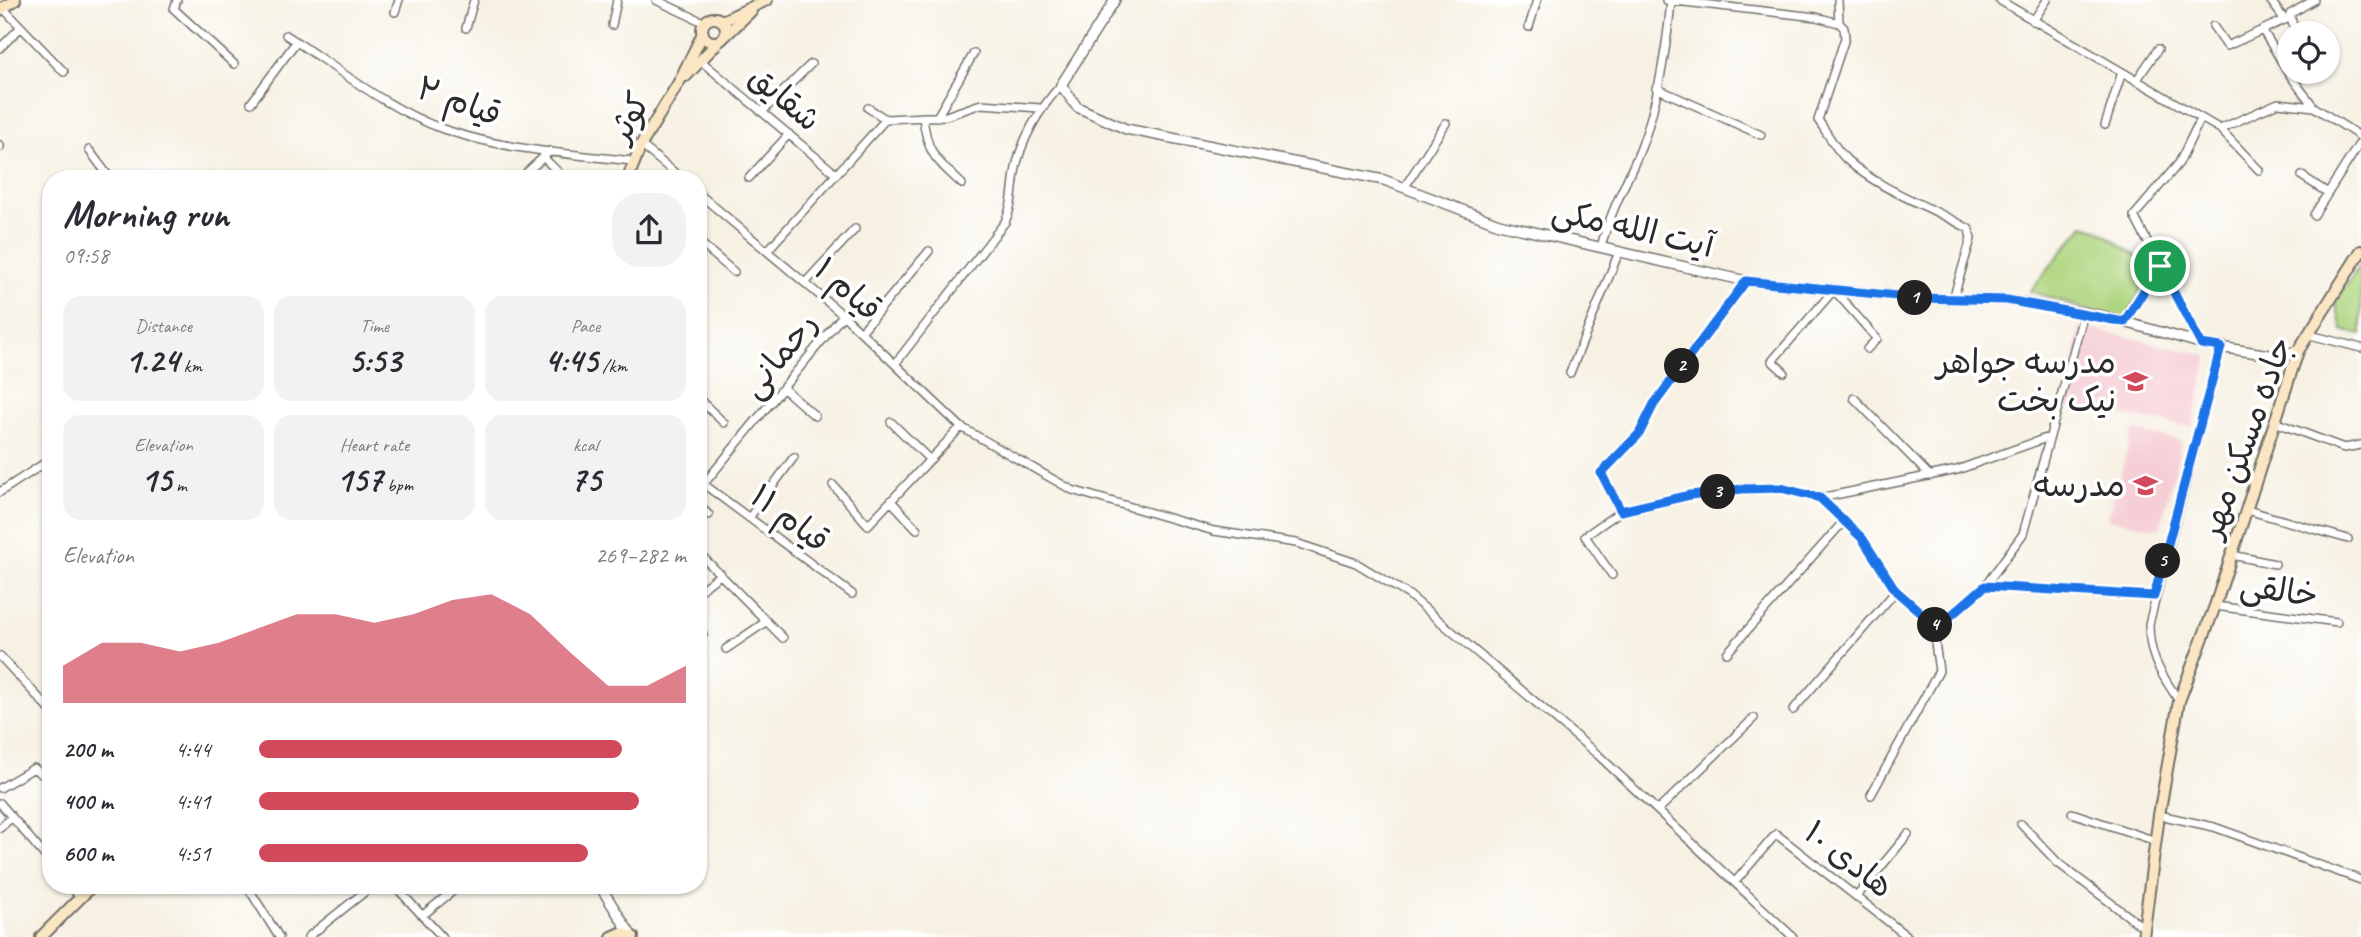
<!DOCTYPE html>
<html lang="en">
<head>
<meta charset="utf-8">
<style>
	body { margin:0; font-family:Caveat,"Playpen Sans Arabic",sans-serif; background:#f2f2f3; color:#2b2b33; height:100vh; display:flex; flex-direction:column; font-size:26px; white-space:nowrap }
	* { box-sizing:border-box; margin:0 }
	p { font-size:23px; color:#7c7c81 }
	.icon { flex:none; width:38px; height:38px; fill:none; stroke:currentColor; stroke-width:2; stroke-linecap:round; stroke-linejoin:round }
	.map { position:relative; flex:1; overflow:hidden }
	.panel { position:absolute; left:42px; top:170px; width:665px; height:724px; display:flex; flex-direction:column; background:#fff; border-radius:28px; box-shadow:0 2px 5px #0004 }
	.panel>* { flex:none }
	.buttons { position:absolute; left:2277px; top:21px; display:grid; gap:14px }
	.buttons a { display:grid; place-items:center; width:63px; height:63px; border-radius:50%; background:#fff; box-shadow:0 2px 5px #0004; font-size:35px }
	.pin { position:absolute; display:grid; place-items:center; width:60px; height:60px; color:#fff; margin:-30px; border:4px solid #fff; border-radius:50%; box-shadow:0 2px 7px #0007 }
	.km { position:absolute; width:35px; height:35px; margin:-18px; border-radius:50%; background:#222; color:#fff; font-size:19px; line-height:35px; text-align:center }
	.round { display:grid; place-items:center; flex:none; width:74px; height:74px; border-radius:28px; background:#f2f2f3 }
	.overview { display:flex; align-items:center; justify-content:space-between; height:119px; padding:0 21px }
	h1 { font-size:38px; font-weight:700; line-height:52px }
	.stats { display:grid; grid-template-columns:repeat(3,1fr); gap:10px; height:119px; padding:7px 21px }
	.stats div { display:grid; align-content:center; border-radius:18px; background:#f2f2f3; text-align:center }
	.stats b { font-size:35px; font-weight:700 }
	.stats small { font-size:19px; font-weight:400 }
	.stats p { font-size:19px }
	.chart { height:196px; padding:14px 21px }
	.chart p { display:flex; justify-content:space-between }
	.chart svg { width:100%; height:126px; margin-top:7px; fill:#d1495b; opacity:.7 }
	ul { padding:0 21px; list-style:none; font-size:23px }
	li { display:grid; grid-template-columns:112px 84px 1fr; align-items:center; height:52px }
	li i { height:18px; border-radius:9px; background:#d1495b }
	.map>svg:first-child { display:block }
	.built { fill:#f6cfd6 }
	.green { fill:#afd57e; stroke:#6d8054; stroke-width:2 }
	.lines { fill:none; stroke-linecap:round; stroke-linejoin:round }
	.minor-casing { stroke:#72706b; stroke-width:10 }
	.tertiary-casing { stroke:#72706b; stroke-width:12 }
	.secondary-casing { stroke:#72706b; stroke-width:14 }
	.minor { stroke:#fff; stroke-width:7 }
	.tertiary { stroke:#fff; stroke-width:9 }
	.secondary { stroke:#fbe6c4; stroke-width:10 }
	.route-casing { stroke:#fff; stroke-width:14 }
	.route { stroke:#1a73e8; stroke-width:9 }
	.labels { text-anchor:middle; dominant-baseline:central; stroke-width:7; stroke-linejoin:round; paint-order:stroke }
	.street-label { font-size:33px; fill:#2b2b2b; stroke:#fff }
	.poi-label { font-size:33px; fill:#2b2b2b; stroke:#fff; text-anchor:end }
</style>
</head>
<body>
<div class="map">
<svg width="2361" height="937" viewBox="0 0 2361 937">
	<rect width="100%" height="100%" fill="#fff"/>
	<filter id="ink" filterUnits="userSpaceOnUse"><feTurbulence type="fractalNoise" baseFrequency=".0143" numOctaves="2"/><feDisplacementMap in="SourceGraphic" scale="14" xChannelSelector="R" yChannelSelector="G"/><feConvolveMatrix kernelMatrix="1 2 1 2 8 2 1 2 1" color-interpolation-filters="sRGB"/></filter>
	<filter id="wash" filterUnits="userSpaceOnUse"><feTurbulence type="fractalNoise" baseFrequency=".00686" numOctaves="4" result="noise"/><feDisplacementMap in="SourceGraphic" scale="28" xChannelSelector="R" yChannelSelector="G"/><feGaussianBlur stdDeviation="1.57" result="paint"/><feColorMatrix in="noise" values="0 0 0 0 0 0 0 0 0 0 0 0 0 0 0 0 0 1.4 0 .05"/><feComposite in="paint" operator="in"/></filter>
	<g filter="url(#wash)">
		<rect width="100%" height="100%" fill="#f7f1e3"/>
		<!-- built -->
		<path class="built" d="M2080,326L2208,356L2193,427L2064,406Z
			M2133,430L2182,441L2160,529L2107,519Z"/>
		<!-- green -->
		<path class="green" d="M2084,225L2097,229L2153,267L2124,322L2030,291Z
			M2361,264V335L2342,330L2335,301Z"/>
	</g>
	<g filter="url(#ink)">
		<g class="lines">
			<defs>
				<path id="minor" d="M177,0L174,9L234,64
					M656,0L705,23
					M1666,0L1816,17L1839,23
					M1838,0L1839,23L1844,28L1845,38L1818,120C1827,132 1835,149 1847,160C1881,191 1930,206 1969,229L1971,239L1953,299
					M1999,0L2220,129L2278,103L2314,107
					M2270,0L2285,20
					M3,8L64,72
					M395,12L399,0
					M2033,21L2047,0
					M612,25L617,0
					M2213,26L2227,46L2291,17
					M1529,27L1537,0
					M466,28L474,0
					M2263,31L2292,78
					M2295,33L2290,14L2314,0
					M286,35C336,67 387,109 443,129C503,150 571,154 634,161
					M0,48L21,27
					M701,61L836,174
					M2299,72L2292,78L2314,107L2361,137
					M2136,81L2158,49
					M1656,88L1761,135
					M251,103L296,42
					M868,108L886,119
					M763,111L811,64
					M923,117C927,154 936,160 962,184
					M937,117L974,53
					M2201,118L2179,163L2134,216L2201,344
					M2105,125L2122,72
					M2220,129L2259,170
					M0,145V147
					M641,145L681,178
					M89,150L110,178
					M543,157L564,178
					M525,174L550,151
					M2302,176L2328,193
					M749,178L789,134
					M1404,188L1446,123
					M698,193L843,315L961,427L1072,490L1214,531L1296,543L1356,563L1409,595L1598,755L1793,937
					M2314,215L2361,141
					M698,241L734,272
					M1601,247C1610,212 1627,182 1641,148C1657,106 1667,47 1671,1
					M767,251L886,119L946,116L981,104L1040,108
					M1746,281L1654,404L1639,434L1601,473L1621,511L1690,495L1742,489L1781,488L1820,498L1957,470L2049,437
					M805,283L855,229
					M698,313L704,318
					M2124,322L2160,266
					M861,332L929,251
					M2310,335L2361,348
					M895,364L1005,222C1013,205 1012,192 1015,173C1020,141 1040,108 1061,85
					M1784,372L1772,361L1834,290L1877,339L1867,349
					M1570,373L1619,252
					M784,389L815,416
					M698,398L724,423
					M1854,398L1930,476
					M891,422L930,460
					M2277,423L2344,448L2361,445
					M698,480L852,594
					M833,485L868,525L961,427
					M698,491L843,315
					M0,492L51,459
					M1820,498L1862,538L1896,591L1942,631
					M891,501L917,529
					M698,505L709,515
					M2247,510L2348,539
					M749,518L794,457
					M698,552L783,638
					M2232,555L2275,564
					M1612,575L1585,536L1621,511
					M1985,586L2154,596
					M698,592L721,574
					M2215,606L2337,622
					M698,628L703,635
					M726,649L767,621
					M1727,653L1843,522
					M0,656L51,711
					M2179,701C2161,673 2149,659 2149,624L2221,347
					M1793,710L1896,591
					M0,788L34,768L51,782
					M1871,795L1939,671L1935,643L1947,619L1985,586L2023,534L2084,313
					M0,803L51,863
					M1658,810L1754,718
					M2072,813L2156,841
					M2159,815L2214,827L2361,880
					M2021,824L2058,863L2144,928L2143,930
					M0,828L11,818
					M1735,882L1776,834L1908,937
					M70,886L81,898
					M247,886L279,937
					M395,886L442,937
					M1857,896L1908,834
					M423,915L459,886
					M308,937L372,886"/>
				<path id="tertiary" d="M1115,0L1061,85L1077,107L1126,129L1384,180L1499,224L1746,281L1918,298L2007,300L2103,316L2207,345L2276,356L2298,351
					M600,886L631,935"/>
				<path id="secondary" d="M0,10L15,0
					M702 30a12 12 0 1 1 24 0a12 12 0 1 1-24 0Z
					M722,21L767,0
					M725,36L751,11
					M686,76L718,42
					M628,178L641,145L679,82L703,33
					M41,937L92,886
					M612,937L621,933L633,937
					M2143,937L2159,815L2179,701L2215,606L2298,351L2361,251"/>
			</defs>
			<!-- minor casing -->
			<use href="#minor" class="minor-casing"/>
			<!-- tertiary casing -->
			<use href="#tertiary" class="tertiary-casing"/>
			<!-- secondary casing -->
			<use href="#secondary" class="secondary-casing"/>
			<!-- minor -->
			<use href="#minor" class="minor"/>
			<!-- tertiary -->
			<use href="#tertiary" class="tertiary"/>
			<!-- secondary -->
			<use href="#secondary" class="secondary"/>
		</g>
	</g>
	<g class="lines" filter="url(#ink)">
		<defs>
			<path id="route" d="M2160,266L2201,344L2221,347L2154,596L1985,586L1947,619L1942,631L1896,591L1862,538L1820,498L1781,488L1742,489L1690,495L1621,511L1601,473L1639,434L1654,404L1746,281L1918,298L2007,300L2124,322Z"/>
		</defs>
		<!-- route casing -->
		<use href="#route" class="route-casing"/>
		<!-- route -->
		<use href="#route" class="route"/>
	</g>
	<!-- icons -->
	<defs>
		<symbol id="school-bare" viewBox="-9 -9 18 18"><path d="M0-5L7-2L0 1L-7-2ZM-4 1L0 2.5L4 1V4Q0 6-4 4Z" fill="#d1495b" stroke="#fff" stroke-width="2.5" paint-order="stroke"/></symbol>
	</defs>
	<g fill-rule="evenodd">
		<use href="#school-bare" x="2118" y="364" width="35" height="35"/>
		<use href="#school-bare" x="2128" y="468" width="35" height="35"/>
	</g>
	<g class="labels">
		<!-- street labels -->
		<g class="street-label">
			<text transform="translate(785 98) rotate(40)">شقایق</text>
			<text transform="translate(459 101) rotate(20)">قیام ۲</text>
			<text transform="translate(629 117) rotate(-61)">کوثر</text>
			<text transform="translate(1633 228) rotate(13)">آیت الله مکی</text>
			<text transform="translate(848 289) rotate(41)">قیام ۱</text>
			<text transform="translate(779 355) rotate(-51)">رحمانی</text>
			<text transform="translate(2246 437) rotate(-70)">جاده مسکن مهر</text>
			<text transform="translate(790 518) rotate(37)">قیام ۱۱</text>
			<text transform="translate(2279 590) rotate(8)">خالقی</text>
			<text transform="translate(1849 859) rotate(38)">هادی ۱۰</text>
		</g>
		<!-- poi labels -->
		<g class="poi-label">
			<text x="2116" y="362">مدرسه جواهر<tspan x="2116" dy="38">نیک بخت</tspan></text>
			<text x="2125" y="485">مدرسه</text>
		</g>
	</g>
</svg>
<div class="buttons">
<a><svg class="icon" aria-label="locate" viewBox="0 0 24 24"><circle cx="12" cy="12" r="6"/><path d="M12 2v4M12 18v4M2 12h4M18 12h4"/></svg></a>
</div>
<div class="pin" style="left:2160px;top:266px;background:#1e9e55"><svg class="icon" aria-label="arrive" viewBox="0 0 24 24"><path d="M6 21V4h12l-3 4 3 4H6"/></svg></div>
<b class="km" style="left:1915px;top:298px">1</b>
<b class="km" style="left:1682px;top:366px">2</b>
<b class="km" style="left:1718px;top:492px">3</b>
<b class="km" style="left:1935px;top:625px">4</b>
<b class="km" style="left:2163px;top:561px">5</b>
<section class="panel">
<div class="overview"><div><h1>Morning run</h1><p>09:58</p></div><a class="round"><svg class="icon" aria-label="share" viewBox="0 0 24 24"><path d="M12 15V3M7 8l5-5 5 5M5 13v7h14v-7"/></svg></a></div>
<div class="stats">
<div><p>Distance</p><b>1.24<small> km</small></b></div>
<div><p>Time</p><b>5:53</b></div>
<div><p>Pace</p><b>4:45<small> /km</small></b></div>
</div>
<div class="stats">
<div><p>Elevation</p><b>15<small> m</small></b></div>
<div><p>Heart rate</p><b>157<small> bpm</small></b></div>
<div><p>kcal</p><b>75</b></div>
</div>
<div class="chart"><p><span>Elevation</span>269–282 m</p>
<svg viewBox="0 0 160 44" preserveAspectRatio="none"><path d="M0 44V31L10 23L20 23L30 26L40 23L50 18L60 13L70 13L80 16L90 13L100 8L110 6L120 13L130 26L140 38L150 38L160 31V44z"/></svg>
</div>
<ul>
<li><b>200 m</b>4:44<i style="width:85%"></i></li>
<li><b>400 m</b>4:41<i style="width:89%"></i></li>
<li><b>600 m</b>4:51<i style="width:77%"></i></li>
</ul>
</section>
</div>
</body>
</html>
